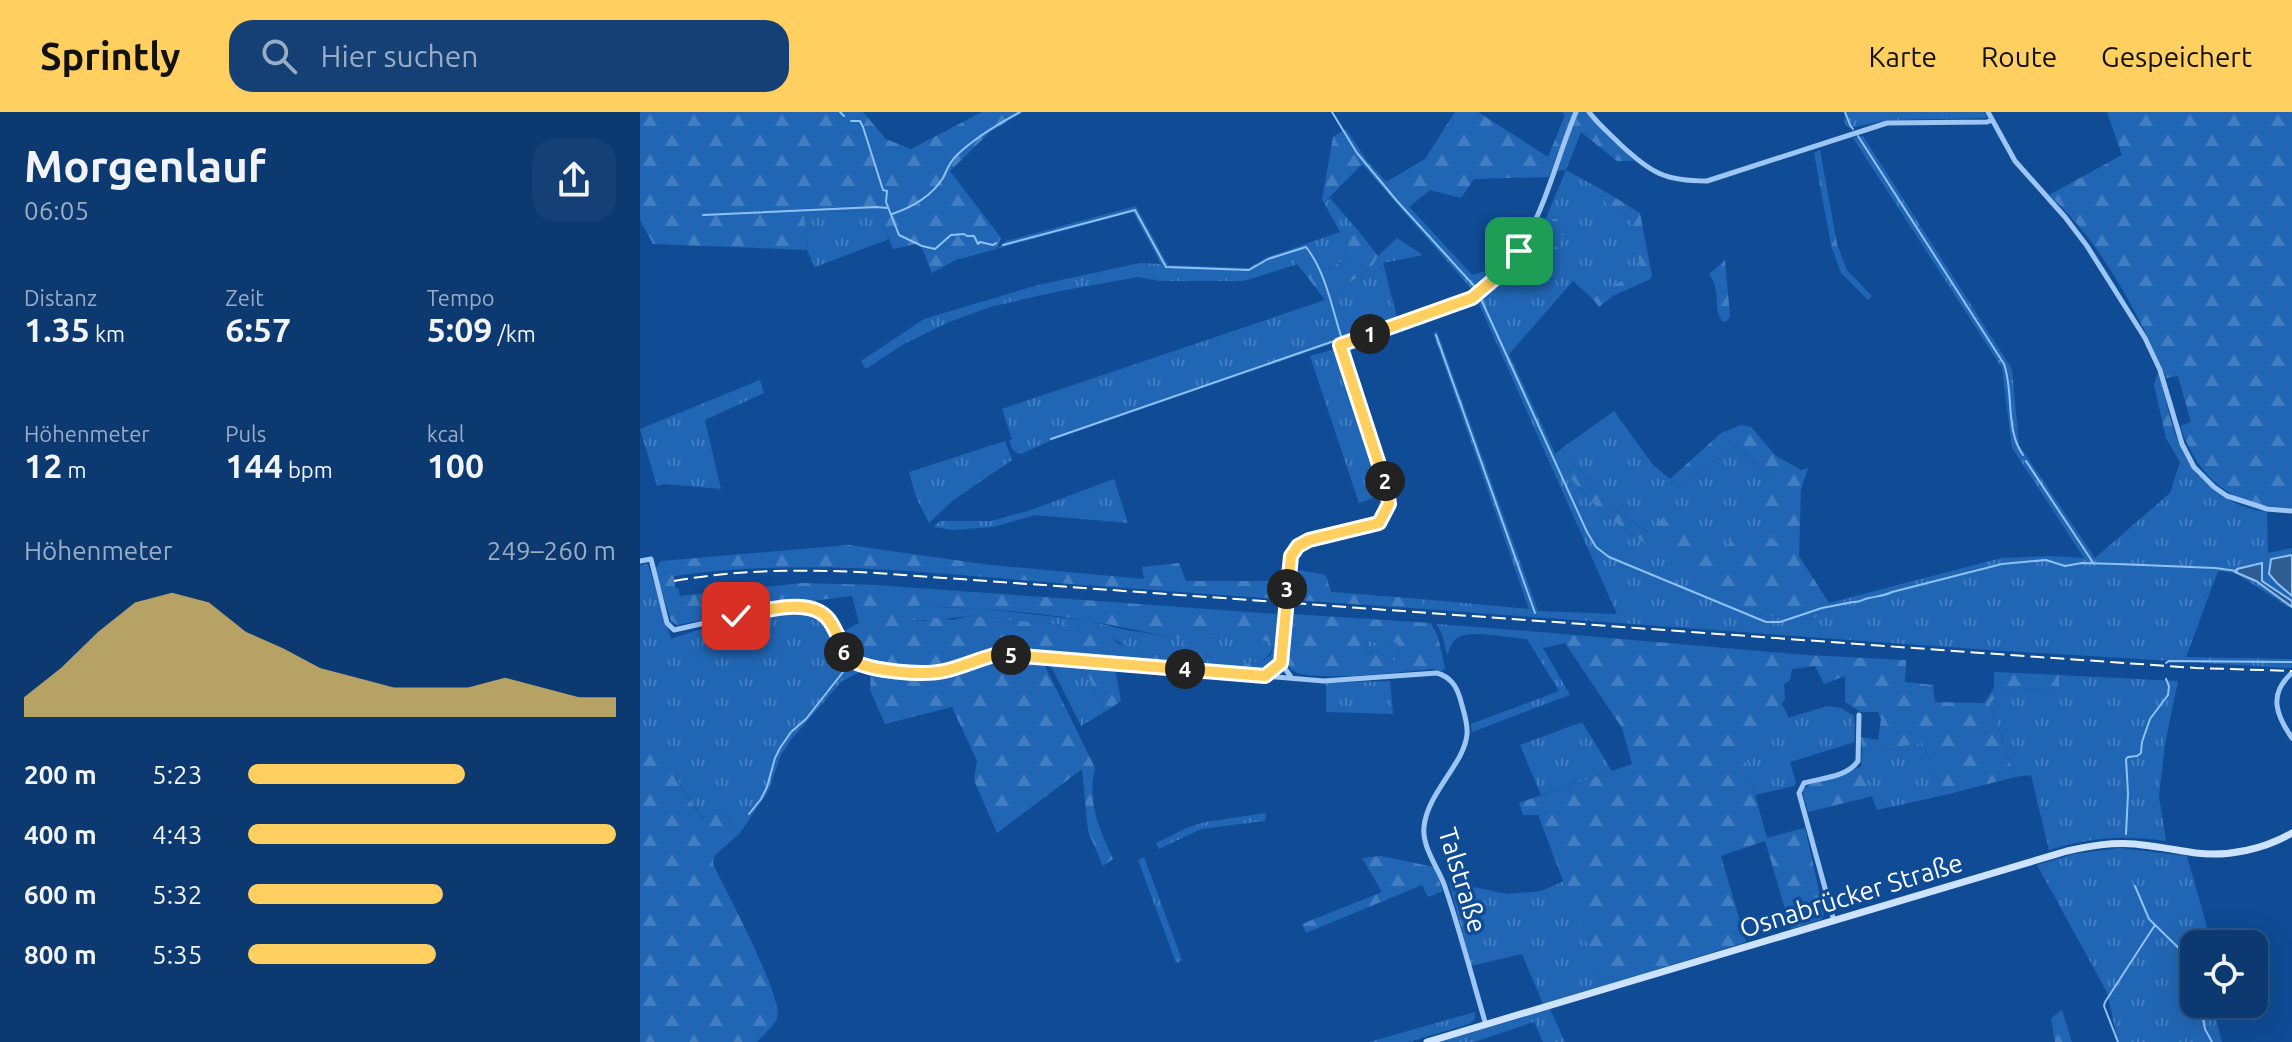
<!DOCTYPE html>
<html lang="de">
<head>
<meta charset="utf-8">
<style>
	body { margin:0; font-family:Ubuntu,sans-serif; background:#144075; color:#f1f3f6; height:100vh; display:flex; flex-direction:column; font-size:30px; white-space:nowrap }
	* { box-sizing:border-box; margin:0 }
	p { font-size:26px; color:#9aacc3 }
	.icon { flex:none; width:44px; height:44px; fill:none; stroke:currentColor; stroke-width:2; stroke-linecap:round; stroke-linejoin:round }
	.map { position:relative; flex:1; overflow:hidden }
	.details { display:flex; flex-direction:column; background:#0b3970; width:640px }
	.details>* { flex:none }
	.buttons { position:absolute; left:1540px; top:818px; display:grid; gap:16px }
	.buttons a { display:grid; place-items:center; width:88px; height:88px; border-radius:16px; background:#0b3970; box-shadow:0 8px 32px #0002,0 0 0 2px #2b5383; font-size:40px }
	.pin { position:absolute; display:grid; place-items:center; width:68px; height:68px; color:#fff; margin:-34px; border-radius:16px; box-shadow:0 4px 12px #0006 }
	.km { position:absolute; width:40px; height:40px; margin:-20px; border-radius:50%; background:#222; color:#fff; font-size:22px; line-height:40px; text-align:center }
	.round { display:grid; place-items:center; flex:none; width:84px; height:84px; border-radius:24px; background:#144075 }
	.overview { display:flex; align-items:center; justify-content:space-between; height:136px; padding:0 24px }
	h1 { font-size:44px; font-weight:700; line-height:60px }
	.figures { display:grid; grid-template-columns:repeat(3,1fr); gap:12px; height:136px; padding:8px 24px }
	.figures div { display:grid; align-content:center }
	.figures b { font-size:34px; font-weight:700 }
	.figures small { font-size:22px; font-weight:400 }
	.figures p { font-size:22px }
	.chart { height:224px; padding:16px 24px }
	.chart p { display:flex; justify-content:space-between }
	.chart svg { width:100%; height:144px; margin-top:8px; fill:#ffcf60; opacity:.7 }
	ul { padding:0 24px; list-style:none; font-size:26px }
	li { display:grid; grid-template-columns:128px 96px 1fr; align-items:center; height:60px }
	li i { height:20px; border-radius:10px; background:#ffcf60 }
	header { display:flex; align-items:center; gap:48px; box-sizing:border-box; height:112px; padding:0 40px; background:#ffcf60; color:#111 }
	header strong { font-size:38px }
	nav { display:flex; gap:44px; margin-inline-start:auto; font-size:28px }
	.search { width:560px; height:72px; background:#144075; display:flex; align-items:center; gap:20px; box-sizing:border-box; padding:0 28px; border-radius:24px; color:#9aacc3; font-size:30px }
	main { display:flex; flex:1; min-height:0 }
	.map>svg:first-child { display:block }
	.grass { fill:url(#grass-tufts) }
	.forest { fill:url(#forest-firs); fill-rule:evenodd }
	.wetland { fill:url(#wetland-marsh) }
	.water { fill:#2f5c91; stroke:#8ec1f8; stroke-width:2 }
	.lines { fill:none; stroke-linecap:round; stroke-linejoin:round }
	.stream { stroke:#8ec1f8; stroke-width:2 }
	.street { stroke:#9dc6f4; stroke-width:5 }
	.secondary { stroke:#cde3fd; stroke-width:7 }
	.rail { stroke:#fff; stroke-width:2; stroke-dasharray:14 6; stroke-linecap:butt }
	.street-bridge { stroke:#9dc6f4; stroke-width:5 }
	.route-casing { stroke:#fff; stroke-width:16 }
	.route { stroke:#ffcf60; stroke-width:10 }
	.labels { text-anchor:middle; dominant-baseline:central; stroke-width:7; stroke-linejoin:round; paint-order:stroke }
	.street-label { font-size:26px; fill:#fff; stroke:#0f4c95 }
</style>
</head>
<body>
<header>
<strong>Sprintly</strong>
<div class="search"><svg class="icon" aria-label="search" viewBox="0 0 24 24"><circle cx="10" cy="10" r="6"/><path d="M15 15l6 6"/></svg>Hier suchen</div>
<nav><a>Karte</a><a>Route</a><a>Gespeichert</a></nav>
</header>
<main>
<section class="details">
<div class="overview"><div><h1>Morgenlauf</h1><p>06:05</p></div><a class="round"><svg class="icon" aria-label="share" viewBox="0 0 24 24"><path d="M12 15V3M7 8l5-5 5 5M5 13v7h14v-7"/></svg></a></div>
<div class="figures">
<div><p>Distanz</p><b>1.35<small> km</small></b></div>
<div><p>Zeit</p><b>6:57</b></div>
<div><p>Tempo</p><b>5:09<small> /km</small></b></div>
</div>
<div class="figures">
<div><p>Höhenmeter</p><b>12<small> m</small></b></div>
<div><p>Puls</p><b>144<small> bpm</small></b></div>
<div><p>kcal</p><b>100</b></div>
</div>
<div class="chart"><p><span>Höhenmeter</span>249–260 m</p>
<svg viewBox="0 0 160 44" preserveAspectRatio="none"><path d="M0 44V38L10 29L20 18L30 9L40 6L50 9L60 18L70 23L80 29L90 32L100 35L110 35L120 35L130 32L140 35L150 38L160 38V44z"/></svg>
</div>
<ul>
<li><b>200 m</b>5:23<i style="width:59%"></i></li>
<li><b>400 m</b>4:43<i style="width:100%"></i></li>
<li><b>600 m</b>5:32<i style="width:53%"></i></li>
<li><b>800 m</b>5:35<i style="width:51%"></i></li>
</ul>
</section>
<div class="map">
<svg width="1652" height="930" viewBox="0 0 1652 930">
	<defs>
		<pattern id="grass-tufts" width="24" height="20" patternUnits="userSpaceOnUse" patternTransform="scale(2)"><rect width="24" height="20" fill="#2166b4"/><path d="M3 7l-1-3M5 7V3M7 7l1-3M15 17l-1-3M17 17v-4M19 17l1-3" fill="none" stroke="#427dbf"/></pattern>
		<pattern id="forest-firs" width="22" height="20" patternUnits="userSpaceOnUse" patternTransform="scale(2)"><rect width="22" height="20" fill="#2166b4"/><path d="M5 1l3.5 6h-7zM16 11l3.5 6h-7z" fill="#427dbf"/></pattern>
		<pattern id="wetland-marsh" width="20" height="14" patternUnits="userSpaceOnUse" patternTransform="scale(2)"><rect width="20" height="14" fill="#2166b4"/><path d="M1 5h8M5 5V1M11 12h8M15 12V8" fill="none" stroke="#427dbf"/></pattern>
	</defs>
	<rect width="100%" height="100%" fill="#0f4c95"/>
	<!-- grass -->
	<path class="grass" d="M1204,0H1344L1347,6L1247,8L1209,16L1205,12Z
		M1223,24L1372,257L1379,333L1455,446L1530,381L1540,350L1554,365L1560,364C1579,385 1598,396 1627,400L1628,441L1652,436V497L1595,461L1578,459L1546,545L1652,547V555L1650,556L1349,538L784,497L781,487L889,497L793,221L797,219L898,499L977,502L839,192L707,240L755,379L719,391L670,244L705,234L834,188C862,167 883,142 898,109L904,111L926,58L966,80L961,82L965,90L992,107L1002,161L969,175L953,187L933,169L869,242L915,341L911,345L963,402L1110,503L1174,507L1189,491L1361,446L1413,444L1444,446L1372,336L1362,256L1213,26Z
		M728,50L832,163L864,153L834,180L723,53Z
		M690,86L720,121L710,126L705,147L688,158L652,145L658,152L604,169H520L498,165L420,179L350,195L309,210L262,233L226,257L221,249L284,207L398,173L500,151L521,152L493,100L356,137L366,129L496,94L528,153L608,156L628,145L700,120L684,91Z
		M239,99L249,127L175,155L167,138L164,100Z
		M757,126L783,143L743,151L758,209L412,328L381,342C373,341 371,335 369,328L372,327L362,297L685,188L732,155L738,144Z
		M120,268L124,281L65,308L81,377L25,372L17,374L0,317Z
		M974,299L1013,353L1039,374L1098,333L1131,366L1137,430L1072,446L1053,429L1009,421L972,396L921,337Z
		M365,329L372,348L312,389L289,411L276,385L269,360Z
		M474,367L488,411L395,403L353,415L313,418L293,415L300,409H351L391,398Z
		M8,452L31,527C58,518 158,484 181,507C198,524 190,541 218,554L220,560L202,569L150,629L140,645L128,680L100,721L81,696L64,708L12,630L0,635V453Z
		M270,494L343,497L408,504L449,509L486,518L539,526L544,528L543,533L531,547L534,552H529L525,545L501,540L445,515L329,504C309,506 290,509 270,508Z
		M797,512L900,520L903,536L930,583L832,620L831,612L919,579L887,527C870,526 830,517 817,526C811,530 810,537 807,543L803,525Z
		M567,522L620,527L634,530C629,550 622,549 604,552L600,557L566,554Z
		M726,528L738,531L742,529L757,531L759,534L757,546L754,549L745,543L723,539L728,536Z
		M409,550L444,553L463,601L441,614Z
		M1419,563L1538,569L1525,632L1519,684L1526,729C1481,723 1452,725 1409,738L1391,663L1375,665L1350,592L1363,577L1419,578Z
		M750,569L753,602L686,600V571Z
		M1188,594L1201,596L1214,604L1215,630L1150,650L1156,670L1154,674L1115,683L1097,621Z
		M942,610L972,659L901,683L880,633Z
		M1282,630L1305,683L1237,698L1221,655L1222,638L1243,639Z
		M626,701L625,709L561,717L519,737L516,731L549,715L565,710Z
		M1479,736L1547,744L1567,815L1552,820L1555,832L1554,892H1572L1582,930H1478L1467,880L1397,753L1434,742Z
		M504,745L542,848L536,851L498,748Z
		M924,769L963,874L903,892L882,842L831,854L809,770L867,782L901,779Z
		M910,897L925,930H903L894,910L834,930H800Z
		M835,900V907L829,912L768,930H729Z"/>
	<!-- forest -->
	<path class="forest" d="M0,0H223L246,27L271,37L342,0H383L350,20L310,59L361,126L356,137L316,148L292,161L280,131L253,137L239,99L164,100L167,138L13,132L0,108Z
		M815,0H838L908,45L925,3L921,0H933L909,65L834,67L821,86L790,78L769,95L746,70L785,47Z
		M938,0H946L994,49H977L941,20L926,58L917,59Z
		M1467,0H1652V396C1594,395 1559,369 1540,314L1551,310L1538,264L1526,266C1499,202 1461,130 1409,83L1482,43Z
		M706,17L728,50L719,55L684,91L682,88L693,25Z
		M1180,38L1197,132L1207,158L1232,184L1228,188L1201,161L1191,133L1174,41Z
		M966,80L1000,101L1012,164L1010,167L973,184L959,195L953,187L969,175L1001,160L992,107L965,90L961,82Z
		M720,121L738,144L732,155L685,188L652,145L660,135L688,158L705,147L710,125Z
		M1085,148L1090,204L1087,209L1083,210C1071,195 1083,181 1069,162Z
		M1518,260C1531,301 1531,328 1558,364L1554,366L1540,350L1526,326L1514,273Z
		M1101,313L1111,315L1136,344L1161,358L1168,356L1161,377L1159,444L1189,491L1174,507L1109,503L963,402L911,345L921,337L972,396L1008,421L1034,394L1058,409L1053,429L1073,446L1110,413L1136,429L1106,384L1131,366L1098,333L1039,374L1030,367L1081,321Z
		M209,433L350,453L504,467L502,455L539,451L546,469H628L637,465L642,454L646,455L641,487C554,481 467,475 380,468C265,458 149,447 34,464L35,476H38L40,484L162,471L236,473L637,502V548L621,559L600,557L604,552L624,548L631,543L634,530L568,522L566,554L534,552L531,547C534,539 536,536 543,533L544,528L539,526C508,521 479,514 448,509C390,498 330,496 271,494L270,508L286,509L290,505L313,508L329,504L445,515L459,518L479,532L489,533L501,540L526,545L529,552L353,540L298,557L267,556L225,551L207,539L200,521L219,511L212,484L133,494L37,513L31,509L15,458L21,449Z
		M653,457L686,463L691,480L781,487L784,497L655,488L651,476Z
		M652,502L791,511L798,525L805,556L802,559L792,557C769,559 662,573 650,556C640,542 648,518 652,502ZM726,528L738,531L743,529L757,531L759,535L757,547L754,549L745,543L723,539L728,537Z
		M900,520L1166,543L1266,548L1265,570L1293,573L1295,590L1344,591L1354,576V560L1419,563V578L1363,577L1350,592L1375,665L1305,683L1282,630L1243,639L1222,638L1221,625L1238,628L1241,607L1238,600H1220L1205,590V564L1184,572L1175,554L1152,557L1150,568L1144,572L1145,586L1142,592L1149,606L1098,622L1127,726L1165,716L1184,801L1182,807L1151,817L1125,729L1081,744L1106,830L963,874L898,703H883L879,691L992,652L982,616L925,531L903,536Z
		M357,549L404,552L455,656C447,691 459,716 473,747L463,754L448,719L442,657L357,721L334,668L337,649L312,595L245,612L230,578L231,560L297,566Z
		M444,553L475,556L481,589L463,601Z
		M12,629L63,708L81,696L100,721L74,744L73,752C84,775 145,888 137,906C134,914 123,923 117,930H0V635Z
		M1221,655L1233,684L1168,700L1163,683L1164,677L1169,673Z
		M741,744L794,755L803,779L788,785L782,773L666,821L662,812L742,780L722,746Z
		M1422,898L1432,930H1415L1411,906Z"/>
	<!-- wetland -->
	<path class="wetland" d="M916,99L928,110L914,150H894Z"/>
	<!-- water -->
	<path class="water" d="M1652,443V484L1637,471L1629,462L1631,447Z
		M1622,451V469L1652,489V495L1616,469L1595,460L1597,457Z"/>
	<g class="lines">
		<!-- stream -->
		<path class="stream" d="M200,0L204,4
			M692,0L717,41L757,89L836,176
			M1205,0L1210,13L1213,17
			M211,9H220L223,15L243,78L247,79L246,90L259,123L282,134L295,137L311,123L324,122L327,124H334L338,132L340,130L353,133L356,131
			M1218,24L1364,252C1374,280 1365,318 1383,343
			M252,102C273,95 291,85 303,66C307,58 309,51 316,44C334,26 358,12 380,0
			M63,103L236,95L248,96
			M363,133L495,98L526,155L609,158L628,147L666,135C686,160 692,197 702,227
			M796,223L895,501
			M712,232L832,191L840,185L947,420L956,435L969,445L1126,510H1140L1182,496L1213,490C1221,491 1222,487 1229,486C1238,484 1244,484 1252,480L1362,452L1406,448L1425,454L1442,451L1478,452L1575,456L1597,459
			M411,327L694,229
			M1386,349L1454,452
			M1526,551L1529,549L1652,550
			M109,702L121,687L127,675L135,646L140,636L151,620L166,607L203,560
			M1486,722L1488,681L1486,647L1488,645L1497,644L1501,641L1502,630L1510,607L1528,583L1529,574L1526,567
			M1495,774L1509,807L1554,851
			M1560,892L1565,917L1572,930
			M1478,930L1464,894L1465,890L1515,813"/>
		<!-- street -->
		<path class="street" d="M949,0C958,12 970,22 981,33C1011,61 1025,69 1067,69L1247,11L1347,10L1352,8
			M1348,0L1375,49L1425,105L1447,134L1505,226L1520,258L1542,332L1554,355L1574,375L1587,384L1627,397L1652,399
			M0,449L11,447L27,511L34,518L96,504L168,494L184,502L190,509L210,548L229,555L272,560L308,558L359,542L684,569L797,561C810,565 816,573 820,586C823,598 828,610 827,622C825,651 787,681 784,715C782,735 797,754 804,772C820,818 832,866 846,913
			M647,472C648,464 648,453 651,446C658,423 717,416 739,411L749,392L747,377L700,233C731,222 762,211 793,200C806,195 822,192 833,185C897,145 909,64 936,0
			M644,517L641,551L651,565
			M1652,561C1628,582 1636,603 1652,626
			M626,562L641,551
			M1194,809L1159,681L1164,671C1182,666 1207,665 1218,649L1219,603"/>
		<!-- secondary -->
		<path class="secondary" d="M787,930L1427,739C1450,734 1471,730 1495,732C1515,734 1536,738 1556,741C1589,745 1624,737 1652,721"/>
		<!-- rail -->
		<path class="rail" d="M34,469C102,457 167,457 236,461L1370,543L1556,556L1652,559"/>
		<!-- street-bridge -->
		<path class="street-bridge" d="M644,517L647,472"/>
	</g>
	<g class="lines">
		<defs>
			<path id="route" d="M96,504C121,500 171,483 189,508C198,520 201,535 210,548C232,559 280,564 304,559C323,555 340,546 359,542L625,564L641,551L651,444L658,434L669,428L739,411L749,392L747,377L700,233L832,186L859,163L879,139"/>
		</defs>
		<!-- route casing -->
		<use href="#route" class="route-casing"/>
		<!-- route -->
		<use href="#route" class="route"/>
	</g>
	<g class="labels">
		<!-- street labels -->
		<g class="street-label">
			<text transform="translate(823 768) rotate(73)">Talstraße</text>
			<text transform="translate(1211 783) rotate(-17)">Osnabrücker Straße</text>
		</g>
	</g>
</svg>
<div class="buttons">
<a><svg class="icon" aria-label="locate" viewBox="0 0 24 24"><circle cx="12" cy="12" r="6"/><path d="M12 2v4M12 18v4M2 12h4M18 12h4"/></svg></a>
</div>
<div class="pin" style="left:879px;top:139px;background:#1e9e55"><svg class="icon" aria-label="arrive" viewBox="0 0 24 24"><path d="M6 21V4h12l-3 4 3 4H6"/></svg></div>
<div class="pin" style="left:96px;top:504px;background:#d93025"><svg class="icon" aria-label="check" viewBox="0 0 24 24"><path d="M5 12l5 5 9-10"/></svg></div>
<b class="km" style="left:730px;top:222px">1</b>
<b class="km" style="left:745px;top:369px">2</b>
<b class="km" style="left:647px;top:477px">3</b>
<b class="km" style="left:545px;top:557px">4</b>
<b class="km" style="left:371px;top:543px">5</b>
<b class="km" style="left:204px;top:540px">6</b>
</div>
</main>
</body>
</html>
